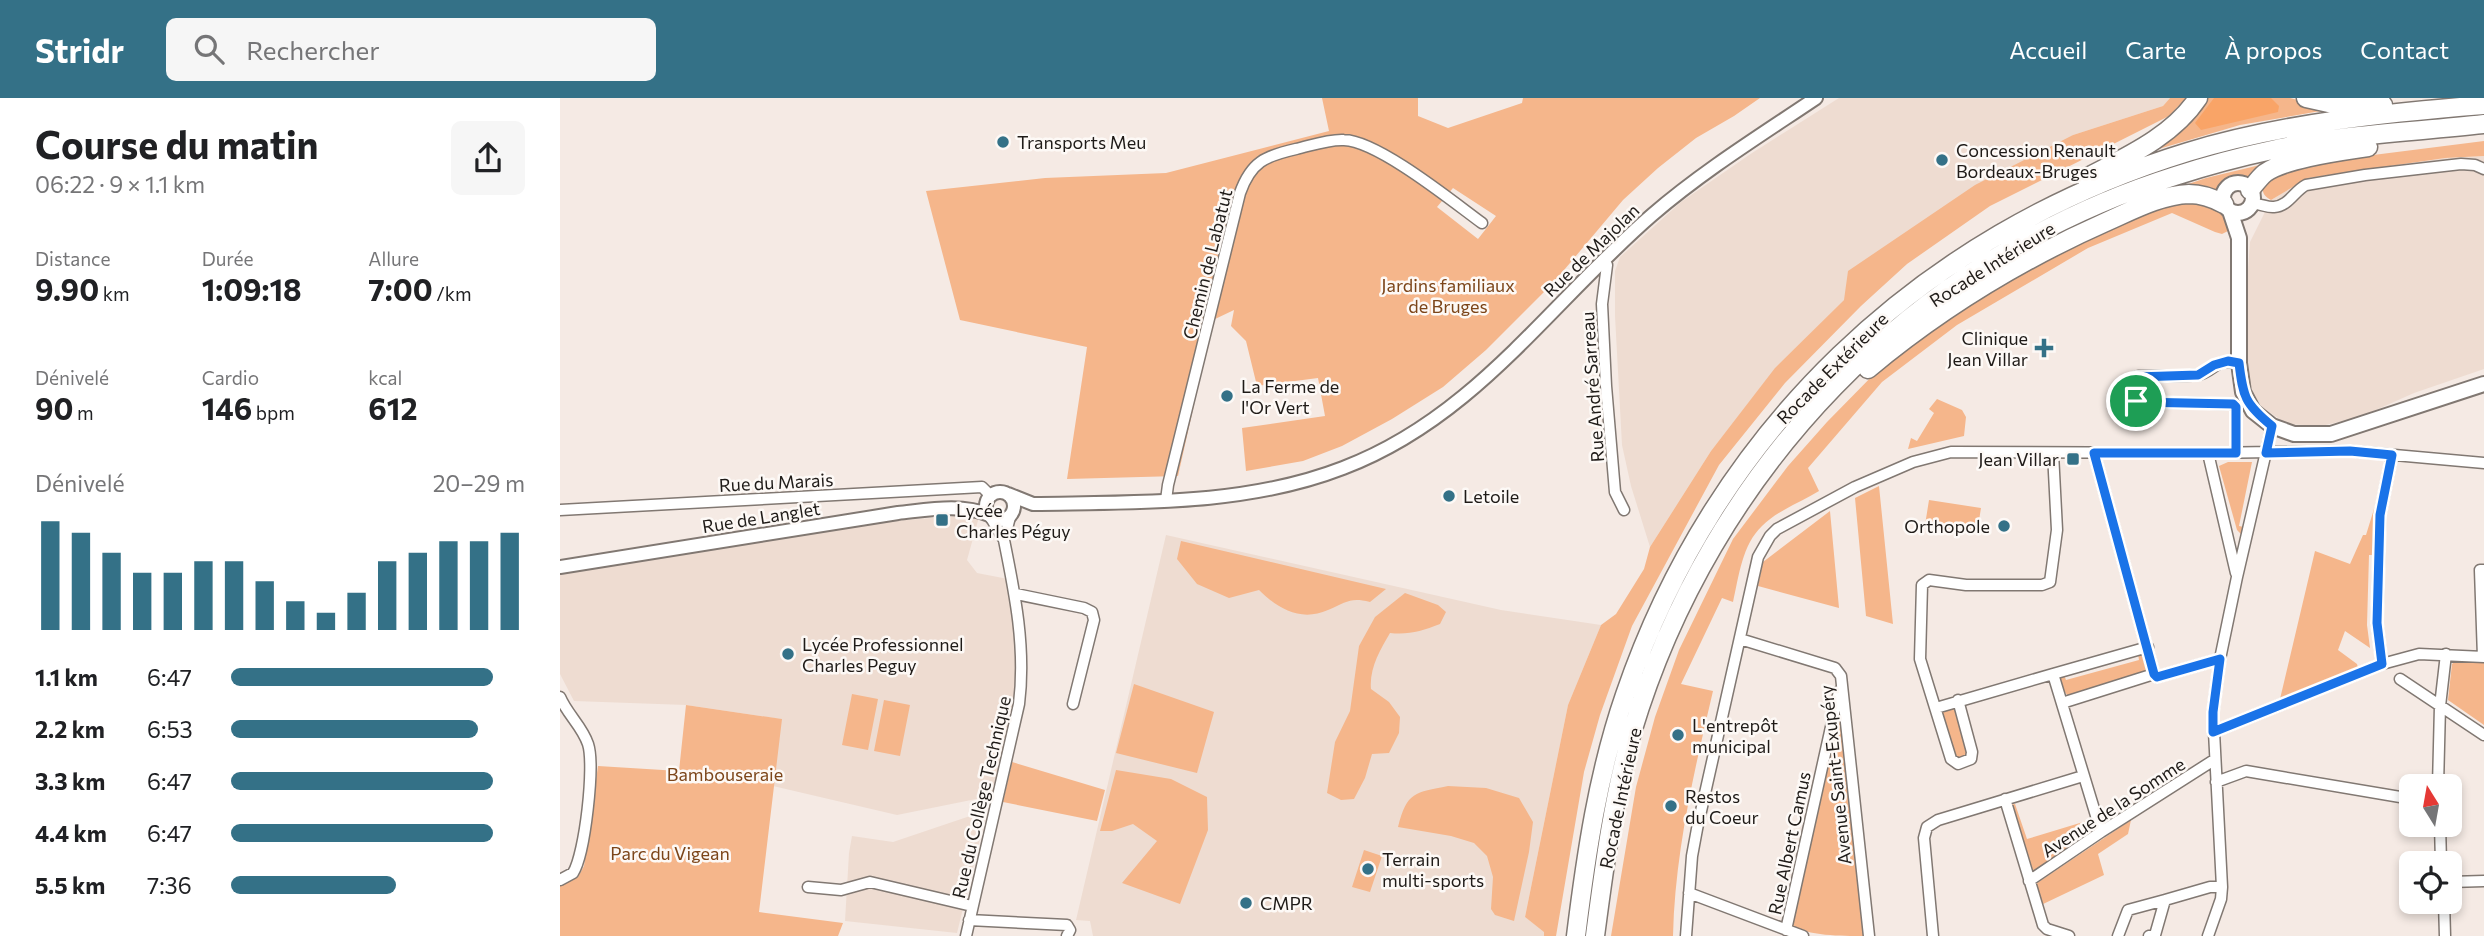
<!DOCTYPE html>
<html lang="fr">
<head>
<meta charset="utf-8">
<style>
	body { margin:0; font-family:Commissioner,sans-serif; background:#f6f6f6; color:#202124; height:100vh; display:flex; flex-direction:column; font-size:26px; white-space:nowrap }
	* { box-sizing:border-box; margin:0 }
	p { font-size:23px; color:#757577 }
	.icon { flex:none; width:38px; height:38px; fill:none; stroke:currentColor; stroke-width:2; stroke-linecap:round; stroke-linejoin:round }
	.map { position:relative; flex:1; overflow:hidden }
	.sheet { display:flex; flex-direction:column; background:#fff; width:560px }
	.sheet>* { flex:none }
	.needle { width:46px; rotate:349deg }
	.tools { position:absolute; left:1839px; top:676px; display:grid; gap:14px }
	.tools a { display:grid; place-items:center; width:63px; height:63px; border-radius:10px; background:#fff; box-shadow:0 4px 10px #0003; font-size:35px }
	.pin { position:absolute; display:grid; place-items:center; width:60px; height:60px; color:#fff; margin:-30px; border:4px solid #fff; border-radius:50%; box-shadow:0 2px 7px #0007 }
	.round { display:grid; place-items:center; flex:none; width:74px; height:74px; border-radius:10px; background:#f6f6f6 }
	.summary { display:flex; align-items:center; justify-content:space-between; height:119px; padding:0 35px }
	h1 { font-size:38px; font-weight:700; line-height:52px }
	.metrics { display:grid; grid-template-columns:repeat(3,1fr); gap:10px; height:119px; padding:7px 35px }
	.metrics div { display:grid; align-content:center }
	.metrics b { font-size:30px; font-weight:700 }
	.metrics small { font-size:19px; font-weight:400 }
	.metrics p { font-size:19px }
	.chart { height:196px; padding:14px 35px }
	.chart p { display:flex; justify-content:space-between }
	.chart svg { width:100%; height:126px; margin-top:7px; stroke:#347187; stroke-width:6 }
	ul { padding:0 35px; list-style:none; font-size:23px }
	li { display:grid; grid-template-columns:112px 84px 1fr; align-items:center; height:52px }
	li i { height:18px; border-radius:9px; background:#347187 }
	header { display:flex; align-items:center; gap:42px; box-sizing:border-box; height:98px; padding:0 35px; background:#347187; color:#fff }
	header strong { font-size:33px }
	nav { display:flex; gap:38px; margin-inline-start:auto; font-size:24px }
	.search { width:490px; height:63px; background:#f6f6f6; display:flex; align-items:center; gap:18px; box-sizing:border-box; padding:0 24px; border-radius:10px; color:#757577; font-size:26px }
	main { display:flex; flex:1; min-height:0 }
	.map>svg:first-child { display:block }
	.built { fill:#eedcd1 }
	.green { fill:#f5b68b; fill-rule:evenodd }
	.water { fill:#f9a467 }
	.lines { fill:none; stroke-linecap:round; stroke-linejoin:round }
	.minor-casing { stroke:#817872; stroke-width:13 }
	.tertiary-casing { stroke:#817872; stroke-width:16 }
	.secondary-casing { stroke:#817872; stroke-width:18 }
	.motorway-casing { stroke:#817872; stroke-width:21 }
	.minor { stroke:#fff; stroke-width:10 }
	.tertiary { stroke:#fff; stroke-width:12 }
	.secondary { stroke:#fff; stroke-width:14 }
	.motorway { stroke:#fff; stroke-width:18 }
	.route-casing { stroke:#fff; stroke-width:14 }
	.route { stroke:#1a73e8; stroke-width:9 }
	.poi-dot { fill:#347187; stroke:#fdf9f6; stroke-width:2.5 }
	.labels { text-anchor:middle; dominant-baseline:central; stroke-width:5; stroke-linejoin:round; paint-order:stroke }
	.poi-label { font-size:18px; fill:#1f1b18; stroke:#fdf9f6; text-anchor:start }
	.street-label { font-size:18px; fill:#1f1b18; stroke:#fdf9f6 }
	.park-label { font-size:18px; fill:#7c4519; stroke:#fdf9f6 }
</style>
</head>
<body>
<header>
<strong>Stridr</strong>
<div class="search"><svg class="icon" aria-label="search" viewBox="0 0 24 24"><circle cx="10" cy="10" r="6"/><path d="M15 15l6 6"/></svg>Rechercher</div>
<nav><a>Accueil</a><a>Carte</a><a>À propos</a><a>Contact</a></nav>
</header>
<main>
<section class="sheet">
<div class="summary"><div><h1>Course du matin</h1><p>06:22 · 9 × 1.1 km</p></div><a class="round"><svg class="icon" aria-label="share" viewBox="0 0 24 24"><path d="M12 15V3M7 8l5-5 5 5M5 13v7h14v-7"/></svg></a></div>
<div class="metrics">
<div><p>Distance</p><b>9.90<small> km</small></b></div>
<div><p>Durée</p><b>1:09:18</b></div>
<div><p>Allure</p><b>7:00<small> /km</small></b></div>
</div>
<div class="metrics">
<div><p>Dénivelé</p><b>90<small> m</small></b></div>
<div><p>Cardio</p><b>146<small> bpm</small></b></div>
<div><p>kcal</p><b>612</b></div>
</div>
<div class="chart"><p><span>Dénivelé</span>20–29 m</p>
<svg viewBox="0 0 160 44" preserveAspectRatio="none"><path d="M5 44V6M15 44V10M25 44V17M35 44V24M45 44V24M55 44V20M65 44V20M75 44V27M85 44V34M95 44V38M105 44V31M115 44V20M125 44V17M135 44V13M145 44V13M155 44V10"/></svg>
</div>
<ul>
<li><b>1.1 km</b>6:47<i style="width:89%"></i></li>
<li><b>2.2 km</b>6:53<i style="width:84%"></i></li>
<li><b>3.3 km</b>6:47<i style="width:89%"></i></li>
<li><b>4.4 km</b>6:47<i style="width:89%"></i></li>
<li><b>5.5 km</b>7:36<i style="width:56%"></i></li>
</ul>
</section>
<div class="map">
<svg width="1924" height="838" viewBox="0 0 1924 838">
	<rect width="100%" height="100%" fill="#f5eae4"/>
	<!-- built -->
	<path class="built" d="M1279,0H1610L1603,8L1513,37L1284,202L1215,271L1151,353L1090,449L1071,388L1062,347L1055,218V173L1060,159L1121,104L1192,55Z
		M1924,58V271L1854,295L1800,319L1761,328L1727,326L1700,308L1693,295L1685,270V215L1690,144L1711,102L1748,80L1885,60Z
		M411,417L419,419L407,462L417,475L448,481L456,536L455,591L448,638L431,698L337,717L213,688L221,621L126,607L14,603L0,576V474L319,424Z
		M606,437L941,512L1041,527L1008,607L965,819L985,834L984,838H533L530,823L516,822Z
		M416,716H426L397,835L285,823L289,755L292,738L333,744Z"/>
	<!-- green -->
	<path class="green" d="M762,0H858V18L888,30L962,5L963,0H1200L1174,18L1136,40L1098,70L1063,102L994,184L926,252L883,289L832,321L782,348L743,363L686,373L682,330L765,318L758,280L697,288L686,243L671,228L674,212L653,222L618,378L507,381L527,249L400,222L366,93L485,80L606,75L769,33ZM893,90L936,118L918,141L877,109Z
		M1610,0H1626L1609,18L1430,108L1347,166L1301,208L1225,285L1159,367L1072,528L1040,617L1024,674L996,838H984V834L965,819L1008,607L1041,527L1056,516L1084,471L1090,449L1151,353L1215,270L1284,202L1288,173L1415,87L1513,37L1603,8Z
		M1645,0H1730L1772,11L1680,27L1585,55Z
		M1924,43V58L1885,60L1748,80L1711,102C1700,96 1702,90 1706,80L1750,65Z
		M1700,67L1703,73L1693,84C1675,78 1665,79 1655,95L1605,94L1646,80Z
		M1625,102L1645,105L1663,113L1670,132L1662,136L1655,134L1612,115L1528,150L1397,227L1322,284L1248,370L1259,393C1241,404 1217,413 1202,428C1182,447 1179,478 1173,504L1162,500L1121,586L1153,593C1134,674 1115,754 1113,838H1051L1076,689L1095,619L1119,552L1173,441L1228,368L1267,324L1320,270L1363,236L1481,163L1604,106Z
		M1377,301L1402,312L1406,319L1404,338L1348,351L1351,340L1357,343L1374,315L1369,311Z
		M1668,364H1692L1679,428L1684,429L1682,437L1677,432L1659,368Z
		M1319,388L1333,526L1306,518L1295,400Z
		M1369,402L1421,410L1417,435L1365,427Z
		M1814,411L1815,412L1814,457H1809L1807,527L1810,550L1785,533L1778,552L1797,566L1798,570L1720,601L1755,453L1790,466L1803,437H1806Z
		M1270,413L1279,510L1198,488L1203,464Z
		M621,443L826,491L810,504C790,499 787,504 768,512C741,524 718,511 699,492L669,500L637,486L617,461Z
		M845,495L878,507L886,514L880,526C862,533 849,537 830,535C820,552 809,571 811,591L829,604L840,619L839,635L829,655L812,656L805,680L794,701L781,702L767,695L775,644L790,613L799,548L815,519Z
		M1584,555L1588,566L1585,575L1508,598L1501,589L1500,579L1504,577L1506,582L1579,562L1578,556Z
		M1897,562L1924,565V627L1888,602L1892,566Z
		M574,586L654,614L637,675L556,655Z
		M292,596L318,601L308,652L282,647Z
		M324,602L350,607L340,658L314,653Z
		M126,607L222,621L199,814L283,825L278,838H0V786L18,779L24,768L38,668L119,673Z
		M1391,607L1396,610L1407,655L1403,660L1392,658L1381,614Z
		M1277,623L1281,626L1304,834L1303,838C1283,838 1246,838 1232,827Z
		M452,664L545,692L537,723L443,704Z
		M556,672L611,681L647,699L648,732L620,806L562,785L597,743L573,726L552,733H540Z
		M888,688L926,690L959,700L973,724L969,754L954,823L935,817L931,811L933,779L927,758L914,745L891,738L838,729C847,693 855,695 888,688Z
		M1455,706L1467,741L1533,721L1534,734L1473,775L1470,773L1449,707Z
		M1571,722L1568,736L1538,756L1544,777L1481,807L1476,789L1477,785Z
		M804,752L822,758L810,794L792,789Z"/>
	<!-- water -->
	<path class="water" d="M1654,0H1711L1719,8L1718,14L1641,32L1635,25Z"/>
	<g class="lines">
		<defs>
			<path id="minor" d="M1692,106C1700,105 1707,110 1714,109C1729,108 1734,93 1746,87L1805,77L1901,66L1915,67L1924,71
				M1043,163L1047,167L1042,206L1046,288L1055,394L1064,412
				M1534,355L1594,576L1597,579L1660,561
				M1648,355L1676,475
				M1676,355V309L1673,306L1578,304L1576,302C1574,295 1574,286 1576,279L1579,278C1598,277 1619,279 1637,277C1655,274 1653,260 1679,265
				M606,402L608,387L680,95C691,64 705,58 736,51C750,48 768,41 784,42C818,43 892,103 922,125
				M0,412L422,389L431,398
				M431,420L444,442L450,419
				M456,496L524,510L532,514L534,522L513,606
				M1180,541L1275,570L1281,578L1309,838
				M1923,559L1920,472H1924
				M1822,566L1817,525L1820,417L1832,357
				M1493,576L1588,549
				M1840,581L1924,637
				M0,599C7,616 22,628 28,646C35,667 25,756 13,775L0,782
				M1398,602L1412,654L1411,661L1398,666L1391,661L1360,561L1362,487L1369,482L1406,487H1482L1490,484L1497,432L1493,355
				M1502,605L1594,576
				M1376,610L1493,576L1541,734
				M1653,634L1822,566L1859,556L1924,559
				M1656,684L1686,673L1852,701
				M1878,688L1880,608L1886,556
				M1445,701L1483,827L1487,831L1509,838
				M1880,726L1881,765
				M1469,783L1541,734L1654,662
				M1890,784L1924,783
				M248,789L281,792L310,784L412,808
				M1129,795L1243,838
				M1605,802L1650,789H1662
				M1884,803L1885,838
				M409,822L507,827L510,832L507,838
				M1226,832L1279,593
				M406,838L459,606C466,550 455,496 444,442
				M1126,838L1132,758L1137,731L1198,459L1210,438L1217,431L1295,389L1353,364L1391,354L1648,355L1790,353L1924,365
				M1373,838L1364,740L1367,729L1378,722L1523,678
				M1558,838L1568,812L1605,802L1595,837L1589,838
				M1648,838L1661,801L1662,789L1653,614L1660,561L1677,479L1712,328"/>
			<path id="tertiary" d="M426 408a14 14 0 1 1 28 0a14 14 0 1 1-28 0Z
				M448,396L473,406C576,404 685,408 783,370C915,320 989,206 1092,117C1143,73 1201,37 1256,0
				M0,469L338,415C367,412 402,405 429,417"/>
			<path id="secondary" d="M1663 100a15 15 0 1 1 30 0a15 15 0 1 1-30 0Z
				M1670,113L1679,140V265L1683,294L1693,313L1712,328L1734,336H1771L1924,286"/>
			<path id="motorway" d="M1746,0L1773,6L1823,7
				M1526,80C1566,59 1612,39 1638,0
				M1690,92C1695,86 1699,80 1705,75C1726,60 1782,53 1808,49
				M1308,271C1380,211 1462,161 1548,123C1573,112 1601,97 1629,96C1642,96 1653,100 1664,106
				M1016,838C1026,757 1038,675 1065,597C1155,333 1360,136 1628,54C1723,25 1825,15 1924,7
				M1035,838C1044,770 1053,700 1072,634C1151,371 1352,161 1615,78C1646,68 1679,59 1712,52C1781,36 1854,34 1924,26"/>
		</defs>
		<!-- minor casing -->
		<use href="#minor" class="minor-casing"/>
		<!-- tertiary casing -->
		<use href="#tertiary" class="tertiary-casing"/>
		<!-- secondary casing -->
		<use href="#secondary" class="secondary-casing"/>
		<!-- motorway casing -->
		<use href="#motorway" class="motorway-casing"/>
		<!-- minor -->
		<use href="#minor" class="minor"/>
		<!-- tertiary -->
		<use href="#tertiary" class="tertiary"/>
		<!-- secondary -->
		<use href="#secondary" class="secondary"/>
		<!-- motorway -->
		<use href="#motorway" class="motorway"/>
	</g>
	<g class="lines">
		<defs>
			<path id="route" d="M1668,263L1679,265C1683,299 1685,306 1712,328L1706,355L1790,353L1832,357L1820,417L1817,525L1822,566L1653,634V614L1660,561L1597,579L1594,576L1534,355H1676V309L1673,306L1578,304L1576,303V279L1638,277L1654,267Z"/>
		</defs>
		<!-- route casing -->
		<use href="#route" class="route-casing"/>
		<!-- route -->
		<use href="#route" class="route"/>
	</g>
	<!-- markers -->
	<g class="poi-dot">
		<circle cx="443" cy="44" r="7"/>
		<circle cx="1382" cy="62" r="7"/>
		<path d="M1480.5 239.5h7v7h7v7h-7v7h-7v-7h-7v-7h7z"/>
		<circle cx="667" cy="298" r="7"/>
		<rect x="1506" y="354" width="14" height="14" rx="3.5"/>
		<circle cx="889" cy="398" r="7"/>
		<rect x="375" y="415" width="14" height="14" rx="3.5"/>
		<circle cx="1444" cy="428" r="7"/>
		<circle cx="228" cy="556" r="7"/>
		<circle cx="1118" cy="637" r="7"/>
		<circle cx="1111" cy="708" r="7"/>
		<circle cx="808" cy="771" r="7"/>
		<circle cx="686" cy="805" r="7"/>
	</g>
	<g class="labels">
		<!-- poi labels -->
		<g class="poi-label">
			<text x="457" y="44">Transports Meu</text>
			<text x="1396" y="52">Concession Renault<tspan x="1396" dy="21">Bordeaux-Bruges</tspan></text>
			<text x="1468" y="240" text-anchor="end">Clinique<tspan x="1468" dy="21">Jean Villar</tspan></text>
			<text x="681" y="288">La Ferme de<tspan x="681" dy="21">l'Or Vert</tspan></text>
			<text x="1499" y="361" text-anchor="end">Jean Villar</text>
			<text x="903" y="398">Letoile</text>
			<text x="396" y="412">Lycée<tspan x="396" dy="21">Charles Péguy</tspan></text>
			<text x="1430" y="428" text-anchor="end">Orthopole</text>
			<text x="242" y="546">Lycée Professionnel<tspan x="242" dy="21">Charles Peguy</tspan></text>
			<text x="1132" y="627">L'entrepôt<tspan x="1132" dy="21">municipal</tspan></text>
			<text x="1125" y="698">Restos<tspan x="1125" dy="21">du Coeur</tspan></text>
			<text x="822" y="761">Terrain<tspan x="822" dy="21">multi-sports</tspan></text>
			<text x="700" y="805">CMPR</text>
		</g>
		<!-- street labels -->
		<g class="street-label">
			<text transform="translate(1031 152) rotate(-44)">Rue de Majolan</text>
			<text transform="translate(647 166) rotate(-76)">Chemin de Labatut</text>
			<text transform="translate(1432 166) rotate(-32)">Rocade Intérieure</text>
			<text transform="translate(1272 270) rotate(-45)">Rocade Extérieure</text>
			<text transform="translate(1032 289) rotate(-94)">Rue André Sarreau</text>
			<text transform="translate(216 384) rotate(-3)">Rue du Marais</text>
			<text transform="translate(201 419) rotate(-9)">Rue de Langlet</text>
			<text transform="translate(1275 677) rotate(-96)">Avenue Saint-Exupéry</text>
			<text transform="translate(421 699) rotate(-77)">Rue du Collège Technique</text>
			<text transform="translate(1060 700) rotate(-78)">Rocade Intérieure</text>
			<text transform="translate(1553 709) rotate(-33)">Avenue de la Somme</text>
			<text transform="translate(1229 745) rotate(-78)">Rue Albert Camus</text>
		</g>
		<!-- park labels -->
		<g class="park-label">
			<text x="888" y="187">Jardins familiaux<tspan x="888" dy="21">de Bruges</tspan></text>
			<text x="165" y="676">Bambouseraie</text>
			<text x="110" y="755">Parc du Vigean</text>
		</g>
	</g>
</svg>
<div class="tools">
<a><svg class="needle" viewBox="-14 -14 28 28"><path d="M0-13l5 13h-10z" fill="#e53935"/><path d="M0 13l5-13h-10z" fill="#757577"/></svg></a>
<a><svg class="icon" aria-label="locate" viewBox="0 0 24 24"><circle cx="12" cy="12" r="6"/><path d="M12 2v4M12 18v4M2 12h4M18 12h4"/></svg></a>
</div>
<div class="pin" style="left:1576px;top:303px;background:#1e9e55"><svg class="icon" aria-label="arrive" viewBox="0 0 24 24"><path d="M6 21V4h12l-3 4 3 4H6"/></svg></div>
</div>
</main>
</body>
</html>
